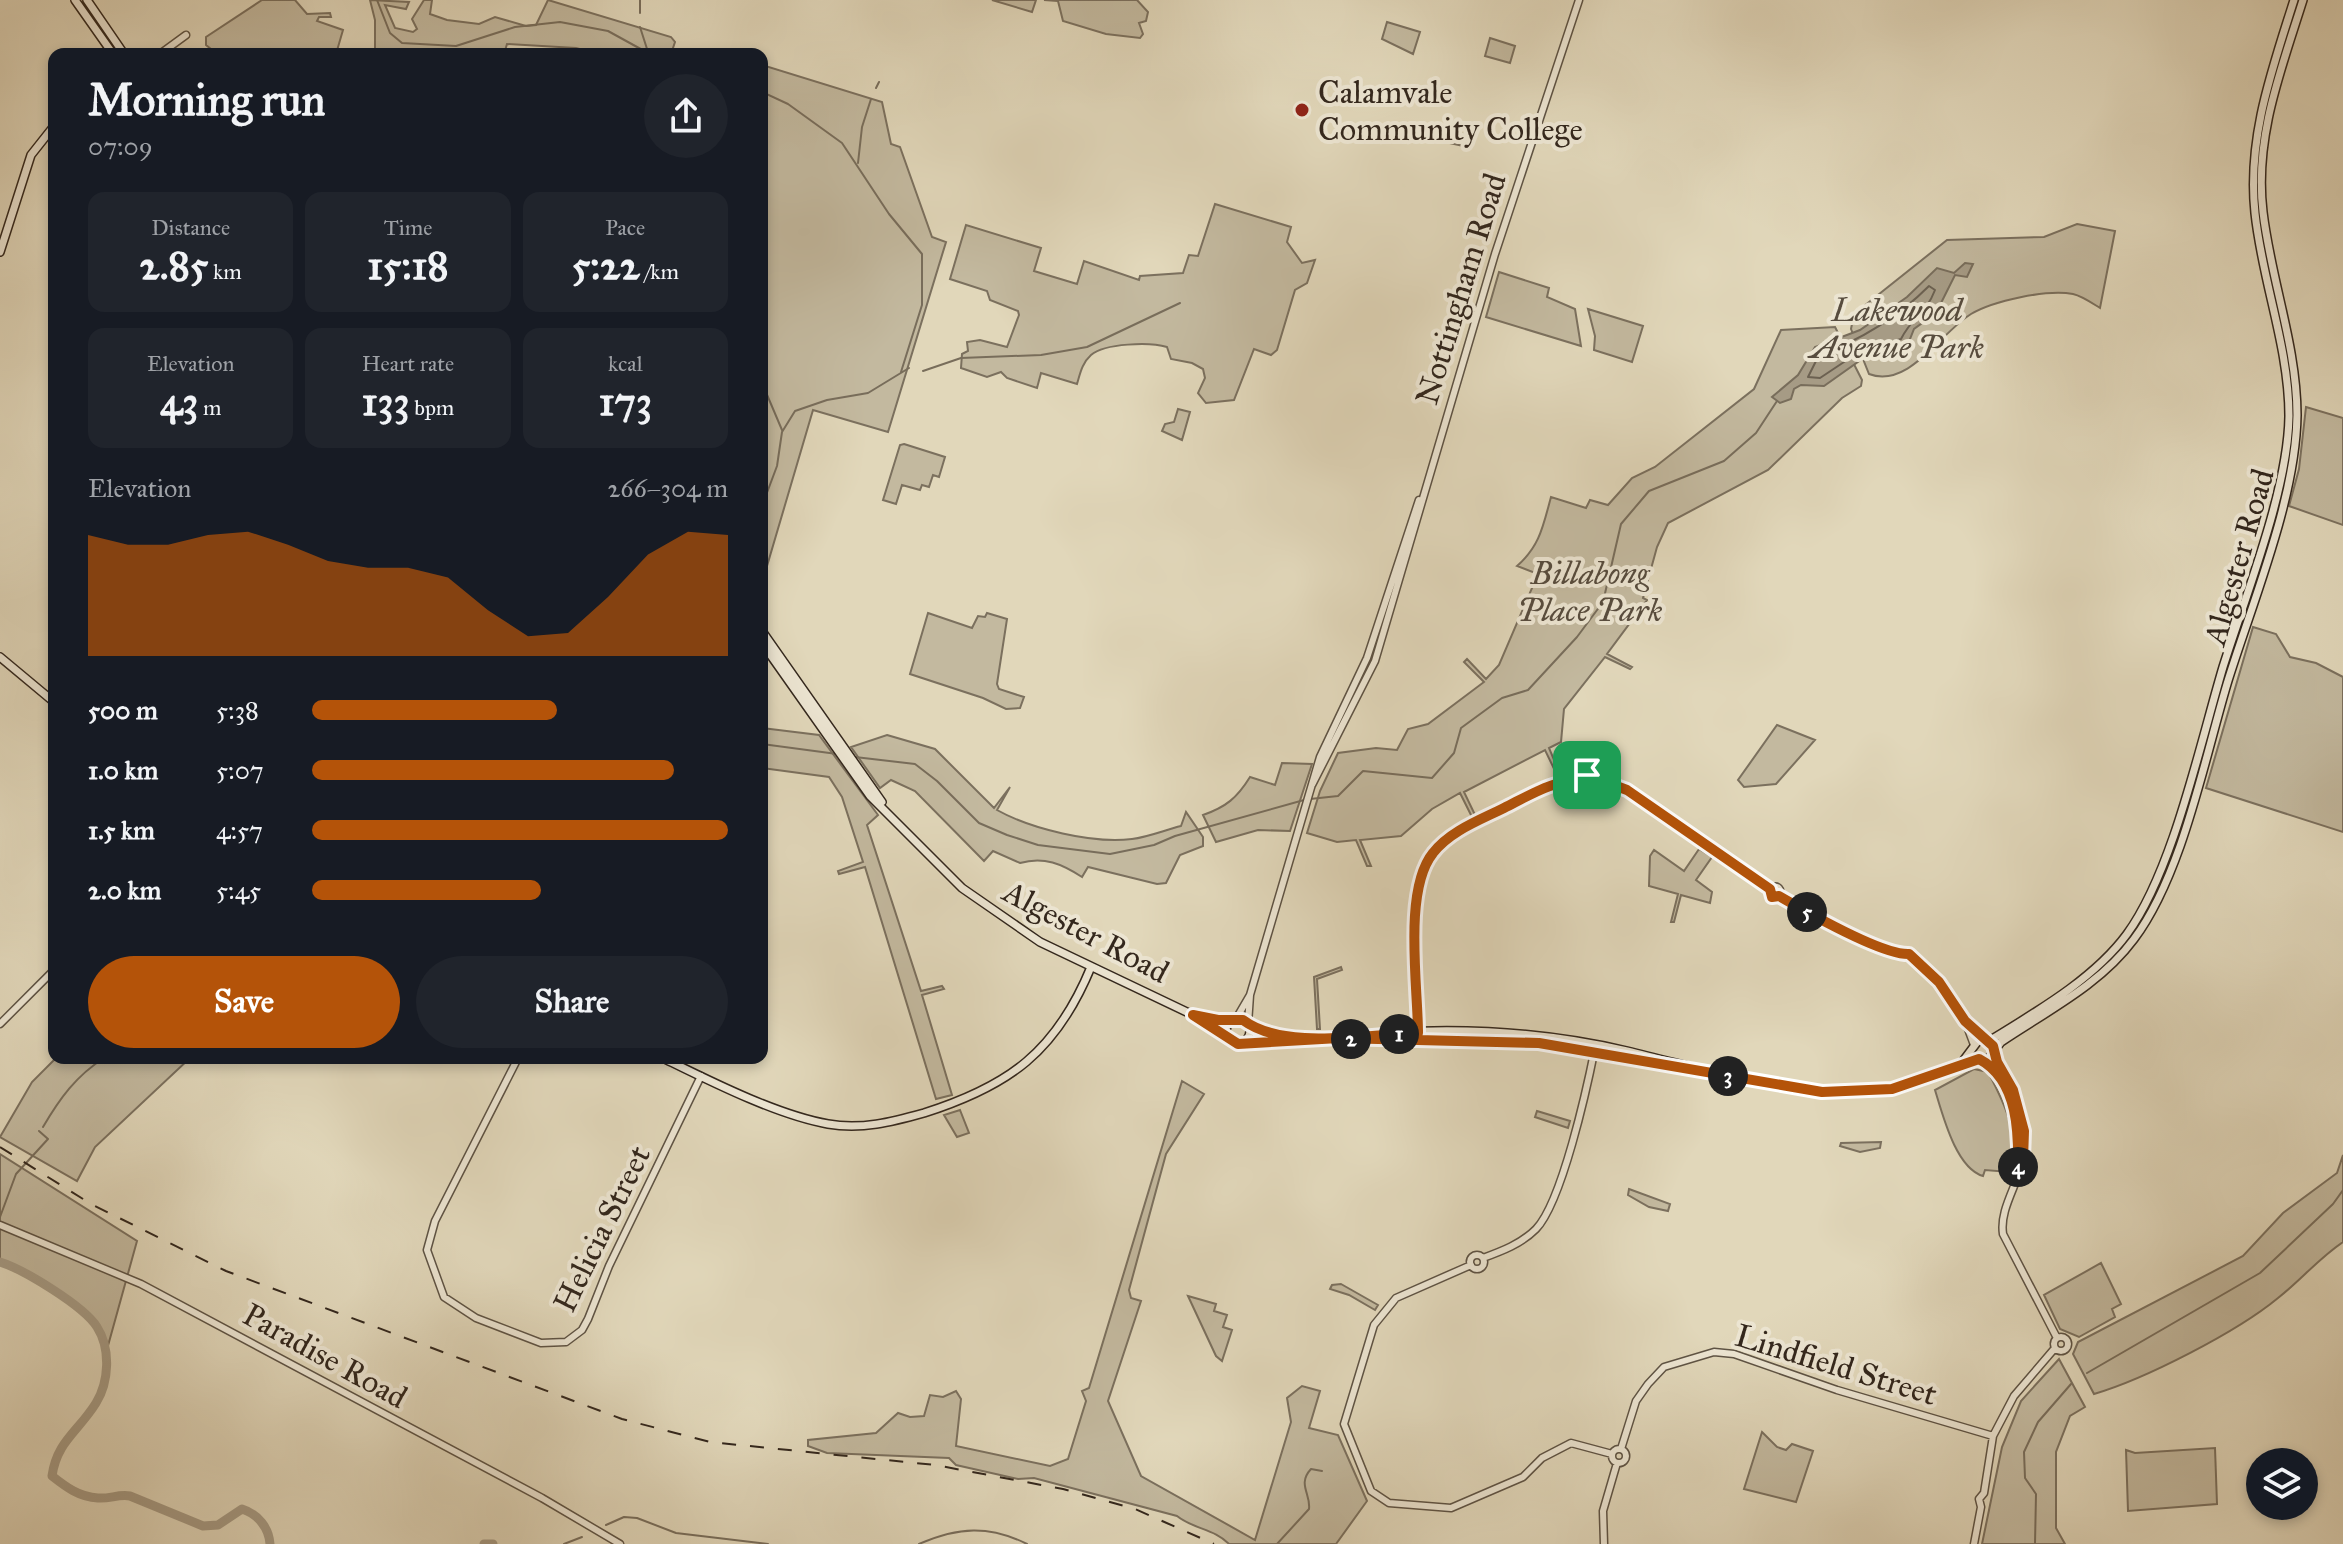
<!DOCTYPE html>
<html lang="en">
<head>
<meta charset="utf-8">
<style>
	body { margin:0; font-family:"IM FELL Great Primer",serif; background:#20242c; color:#f1f3f6; height:100vh; display:flex; flex-direction:column; font-size:30px; white-space:nowrap }
	* { box-sizing:border-box; margin:0 }
	p { font-size:26px; color:#9ea1a6 }
	.icon { flex:none; width:44px; height:44px; fill:none; stroke:currentColor; stroke-width:2; stroke-linecap:round; stroke-linejoin:round }
	.map { position:relative; flex:1; overflow:hidden }
	.drawer { position:absolute; left:48px; top:48px; width:720px; height:1016px; display:flex; flex-direction:column; background:#171b24; border-radius:16px; box-shadow:0 4px 12px #0003 }
	.drawer>* { flex:none }
	.controls { position:absolute; left:2246px; top:1448px; display:grid; gap:16px }
	.controls a { display:grid; place-items:center; width:72px; height:72px; border-radius:50%; background:#171b24; box-shadow:0 4px 12px #0003; font-size:40px }
	.pin { position:absolute; display:grid; place-items:center; width:68px; height:68px; color:#fff; margin:-34px; border-radius:16px; box-shadow:0 4px 12px #0006 }
	.km { position:absolute; width:40px; height:40px; margin:-20px; border-radius:50%; background:#222; color:#fff; font-size:22px; line-height:40px; text-align:center }
	.round { display:grid; place-items:center; flex:none; width:84px; height:84px; border-radius:42px; background:#20242c }
	.head { display:flex; align-items:center; justify-content:space-between; height:136px; padding:0 40px }
	h1 { font-size:44px; font-weight:800; line-height:60px }
	.figures { display:grid; grid-template-columns:repeat(3,1fr); gap:12px; height:136px; padding:8px 40px }
	.figures div { display:grid; align-content:center; border-radius:16px; background:#20242c; text-align:center }
	.figures b { font-size:40px; font-weight:800 }
	.figures small { font-size:22px; font-weight:400 }
	.figures p { font-size:22px }
	.chart { height:224px; padding:16px 40px }
	.chart p { display:flex; justify-content:space-between }
	.chart svg { width:100%; height:144px; margin-top:8px; fill:#b45309; opacity:.7 }
	.cta { display:flex; gap:16px; margin-top:auto; padding:16px 40px }
	.cta a { flex:1; height:92px; border-radius:48px; background:#b45309; color:#fff; font-size:32px; font-weight:800; line-height:92px; text-align:center }
	.cta a+a { background:#20242c; color:#f1f3f6 }
	ul { padding:0 40px; list-style:none; font-size:26px }
	li { display:grid; grid-template-columns:128px 96px 1fr; align-items:center; height:60px }
	li i { height:20px; border-radius:10px; background:#b45309 }
	.map>svg:first-child { display:block }
	.green { fill:#c3b99f; stroke:#7b705e; stroke-width:2 }
	.water { fill:#a69b85; stroke:#786d5b; stroke-width:2 }
	.lines { fill:none; stroke-linecap:round; stroke-linejoin:round }
	.shore { stroke:#6c6151; stroke-width:2 }
	.stream { stroke:#786d5b; stroke-width:2 }
	.river { stroke:#a69b85; stroke-width:9 }
	.tertiary-casing { stroke:#5e5344; stroke-width:9 }
	.secondary-casing { stroke:#33271d; stroke-width:10 }
	.tertiary { stroke:#ece5d2; stroke-width:6 }
	.secondary { stroke:#ece5d2; stroke-width:7 }
	.rail { stroke:#33271d; stroke-width:2; stroke-dasharray:14 14; stroke-linecap:butt }
	.route-casing { stroke:#fff; stroke-width:16 }
	.route { stroke:#b45309; stroke-width:10 }
	.poi-dot { fill:#8f2418; stroke:#ece5d2; stroke-width:3 }
	.labels { text-anchor:middle; dominant-baseline:central; stroke-width:8; stroke-linejoin:round; paint-order:stroke }
	.poi-label { font-size:32px; fill:#33271d; stroke:#ece5d2; text-anchor:start }
	.street-label { font-size:32px; fill:#33271d; stroke:#ece5d2 }
	.park-label { font-size:32px; font-style:italic; fill:#574c3e; stroke:#ece5d2 }
</style>
</head>
<body>
<div class="map">
<svg width="2343" height="1544" viewBox="0 0 2343 1544">
	<rect width="100%" height="100%" fill="#e1d7ba"/>
	<filter id="stains"><feTurbulence type="fractalNoise" baseFrequency=".0025" numOctaves="4"/><feColorMatrix values="0 0 0 0 .2 0 0 0 0 .09 0 0 0 0 .02 0 0 0 .5 -.17"/></filter>
	<radialGradient id="worn" r=".72"><stop offset=".6" stop-color="#630" stop-opacity="0"/><stop offset="1" stop-color="#630" stop-opacity=".3"/></radialGradient>
	<!-- green -->
	<path class="green" d="M262,0H295L307,14L330,13L331,17H319L317,21L343,30L336,54H233L216,53L206,45V37Z
		M370,0L409,2L406,9L385,5L395,28L413,32L417,29L412,19L424,0H432L430,14L447,20L479,24L495,17L526,26L536,25L548,0L671,37L675,42L671,54H598L576,48L507,44L504,54H375V20Z
		M992,0H1036L1032,12Z
		M1044,0H1137L1148,12L1146,21L1139,23L1143,34L1140,38L1106,34L1063,21L1058,1Z
		M1387,22L1420,32L1413,54L1382,39Z
		M1490,38L1515,46L1510,63L1485,56Z
		M762,65L882,102L891,144L900,147L932,237L946,242L888,432L813,410L762,583Z
		M1449,130L1470,136L1468,147L1445,142Z
		M1215,204L1291,227L1287,242L1302,263L1315,260L1307,283L1295,290L1277,350L1271,355L1254,349L1234,400L1206,403L1198,393L1205,378L1203,369L1192,363L1171,359L1167,347C1150,342 1105,343 1091,355C1082,363 1080,374 1077,384L1041,373L1037,388L1007,378L1001,372L987,377L961,368L962,354L968,351L967,342L980,340L1007,347L1019,315L1018,311L990,300L987,291L950,279L966,225L1041,248L1034,271L1077,284L1084,261L1139,280L1140,276L1183,273L1189,255L1198,256Z
		M2077,224L2115,231L2100,308C2092,303 2082,296 2073,294C2047,289 1993,301 1971,314C1941,332 1909,389 1869,374L1851,329L1854,314L1947,240L2044,237Z
		M1499,272L1549,288L1547,297L1575,309L1581,346L1486,317Z
		M1588,309L1643,326L1632,362L1594,350L1595,336Z
		M1835,327L1862,380L1861,386L1842,398L1768,470L1668,523L1657,547L1643,598L1647,600L1607,654L1632,667L1630,669L1605,657L1564,709L1561,742L1549,748L1560,774L1557,775L1545,750L1464,792L1476,817L1473,819L1460,793L1432,809L1401,836L1360,840L1371,866H1367L1356,840L1337,842L1307,833L1320,791L1338,753L1376,748L1397,750L1408,729L1428,724L1484,682L1464,662L1467,659L1486,679L1499,665L1538,574L1517,566C1540,546 1543,526 1551,497L1586,508L1590,500L1608,505L1632,478L1655,467L1754,389L1781,330Z
		M2306,407L2343,418V525L2289,506L2299,469Z
		M1178,409L1190,412L1182,440L1162,431L1165,424L1174,422Z
		M904,444L945,457L939,477L933,475L929,487L922,485L920,490L902,485L896,504L883,500L900,445Z
		M928,613L972,628L978,616L985,617L987,613L1007,619L997,684L999,689L1024,697L1020,708L1006,709L983,698L910,674Z
		M2253,627L2276,634L2290,657L2316,663L2343,677V832L2206,788Z
		M1777,725L1815,740L1776,784L1744,787L1738,780Z
		M762,728L819,735L878,815L867,825L921,991L942,986L944,989L922,995L952,1095L936,1099L865,867L839,874L838,871L863,862L842,797L829,777L762,768Z
		M887,735L935,749L994,808L1010,787L997,810C1031,829 1093,844 1132,839C1148,837 1165,830 1181,826L1186,812L1203,837V846L1180,855L1166,883L1157,884L1088,867L1082,877C1062,864 1044,856 1020,863L993,851L984,861L915,791L891,780L880,788L851,747Z
		M1282,763L1312,764L1290,831L1258,830L1216,842L1203,815C1226,807 1237,798 1250,777L1275,785Z
		M1699,849L1712,857L1696,880L1712,892L1710,903L1681,895L1674,922H1671L1678,894L1649,886L1650,856L1654,850L1684,871Z
		M1341,967L1342,970L1317,979L1320,1029H1317L1314,977Z
		M56,1058H190L95,1147L77,1181L0,1137L32,1082Z
		M1974,1069L1988,1072C2004,1102 2022,1138 2009,1172L1985,1170L1983,1176C1956,1168 1943,1116 1935,1090Z
		M1182,1081L1204,1094L1166,1154L1129,1290L1131,1298L1141,1301L1108,1401L1141,1476L1255,1540L1291,1422L1287,1398L1302,1386L1320,1391L1309,1428L1338,1435L1367,1501L1336,1544H1229C1215,1529 1193,1529 1177,1516L1034,1478L1018,1479L956,1465L949,1458L827,1453L808,1446V1440L876,1433L898,1413L910,1417L924,1416L930,1395L943,1397L956,1391L961,1399L956,1446L1050,1466L1068,1459L1086,1401L1082,1391L1089,1388Z
		M960,1110L969,1133L957,1137L944,1115Z
		M1537,1111L1570,1121L1568,1128L1535,1117Z
		M1881,1142L1880,1148L1860,1152L1840,1146L1841,1143Z
		M0,1154L137,1241L106,1353L96,1325L51,1288L0,1262Z
		M2343,1155V1242C2319,1258 2301,1280 2278,1298C2237,1332 2145,1379 2094,1394L2073,1354L2078,1342L2243,1256L2283,1213L2337,1173Z
		M1629,1189L1670,1204L1668,1211L1649,1207L1628,1195Z
		M2101,1263L2121,1304L2112,1309L2115,1317L2079,1337L2060,1329L2044,1295Z
		M1341,1284L1378,1305L1375,1310L1349,1295L1330,1289L1332,1285Z
		M1188,1296L1216,1304L1214,1311L1227,1315L1223,1327L1232,1330L1222,1361L1216,1356Z
		M2059,1359L2085,1407L2070,1416L2056,1452V1528L2065,1544H1982L2002,1447L2021,1401Z
		M1762,1432L1777,1447L1786,1450L1792,1444L1813,1451L1796,1502L1744,1489Z
		M2215,1448L2217,1504L2128,1511L2126,1450L2135,1453Z"/>
	<!-- water -->
	<path class="water" d="M1965,263L1973,264L1967,277L1955,275L1936,313L1914,329L1908,344L1894,352L1865,357L1824,386L1801,385L1794,389L1791,399L1780,403L1772,397L1798,375L1815,347L1860,330L1907,297L1937,268L1954,273Z"/>
	<g class="lines">
		<!-- shore -->
		<path class="shore" d="M1929,286L1935,290C1925,316 1913,315 1901,339L1862,350L1820,378L1808,377L1819,355C1861,340 1897,318 1929,286Z"/>
		<!-- stream -->
		<path class="stream" d="M377,0L390,33L402,43L456,46L515,27L560,22L608,31L648,53
			M640,13V0
			M640,27L648,52
			M876,88L879,82
			M762,92L788,104L842,143L889,214L922,254V305L901,372
			M858,163L862,127L871,99
			M923,371L961,358L1041,355L1087,347L1180,303
			M762,383L782,430
			M762,506L777,466L782,432L795,411L827,400L868,393L909,368
			M762,744L837,754
			M855,757L915,764L937,781L979,823L1007,835L1038,845L1110,854L1154,845L1175,836L1304,800
			M1310,799L1338,796L1363,771L1432,778L1454,753L1461,728L1502,698L1528,690L1577,637L1603,602L1621,524L1649,491L1724,461L1756,433L1777,401
			M146,1058L149,1062
			M43,1127C60,1098 76,1076 104,1058
			M0,1217L16,1174L48,1139L39,1131
			M2087,1373L2260,1273L2333,1204L2343,1190
			M606,1525L624,1517L637,1518L676,1533L768,1544
			M564,1544L582,1537
			M919,1544C958,1527 989,1525 1027,1544
			M1277,1544L1309,1509C1311,1494 1297,1484 1311,1469L1322,1471
			M2035,1544L2036,1494L2025,1478L2024,1452L2038,1422L2071,1384"/>
		<!-- river -->
		<path class="river" d="M0,1262C23,1269 84,1306 97,1327C111,1349 109,1382 96,1403C78,1432 57,1441 52,1476C66,1487 79,1497 98,1498C110,1499 118,1494 130,1496L203,1526L218,1525L242,1509C258,1514 269,1528 270,1544
			M484,1544H493"/>
		<defs>
			<path id="tertiary" d="M160,54L186,35
				M1584 780a5 5 0 1 1 10 0a5 5 0 1 1-10 0Z
				M1595,780L1627,790L1770,889
				M1312,785L1375,661L1495,254L1579,0
				M1769.5 892a5.5 5.5 0 1 1 11 0a5.5 5.5 0 1 1-11 0Z
				M1779,896C1805,911 1882,955 1909,954L1939,982L1965,1021L1983,1039
				M1236,1019L1250,995L1320,757L1367,658L1419,500
				M1965,1021L1974,1045
				M0,1024L54,970
				M1248,1024L1250,995
				M1418,1035C1418,988 1403,890 1432,853C1450,831 1479,820 1504,808C1530,795 1555,779 1584,780
				M1994,1051C2005,1088 2029,1115 2023,1157C2020,1182 1999,1208 2003,1234L2057,1338
				M518,1058L435,1221L427,1250L444,1297L476,1318L541,1343L566,1342L582,1330L588,1319L609,1266L701,1076
				M1982,1060C2010,1083 2021,1122 2019,1158
				M0,1225L141,1284L542,1498L620,1544
				M1470 1262a7 7 0 1 1 14 0a7 7 0 1 1-14 0Z
				M1483,1258C1502,1251 1521,1244 1536,1229C1562,1202 1587,1088 1595,1048
				M1471,1265L1396,1298L1374,1325L1344,1424L1371,1491L1389,1503L1451,1508L1523,1477L1542,1458L1571,1443L1612,1454
				M2054 1344a7 7 0 1 1 14 0a7 7 0 1 1-14 0Z
				M1612 1456a7 7 0 1 1 14 0a7 7 0 1 1-14 0Z
				M1621,1449L1636,1401L1648,1384L1664,1367L1714,1352L1734,1354L1837,1390L1993,1436
				M1604,1544L1603,1511L1617,1463
				M1974,1544L1981,1507L1979,1499L1984,1493L1993,1436L2014,1396L2055,1348"/>
			<path id="secondary" d="M75,0L113,54
				M87,0L124,54
				M0,252L31,155L54,126
				M762,631L882,802
				M762,643L870,796L962,888L1040,942L1193,1015L1227,1036
				M0,657L54,702
				M1199,1016L1231,1021
				M1226 1031a12 12 0 1 1 24 0a12 12 0 1 1-24 0Z
				M1250,1027L1282,1036L1539,1043L1649,1061
				M1349,1038C1435,1024 1542,1031 1627,1051C1703,1069 1776,1093 1854,1093C1903,1093 1944,1068 1988,1059L2001,1042C2047,1011 2100,985 2134,939C2182,875 2204,761 2227,684C2252,603 2296,499 2297,415C2297,347 2271,280 2263,212C2254,138 2281,70 2303,0
				M1246,1041H1315
				M1989,1041C2036,1012 2094,979 2127,934C2173,871 2200,744 2223,667C2246,594 2288,490 2289,416C2289,347 2262,281 2255,213C2247,138 2272,70 2294,0
				M663,1058C710,1081 777,1115 828,1124C861,1130 892,1122 924,1113C1009,1086 1056,1052 1091,967
				M1960,1065L1978,1041H1989"/>
		</defs>
		<!-- tertiary casing -->
		<use href="#tertiary" class="tertiary-casing"/>
		<!-- secondary casing -->
		<use href="#secondary" class="secondary-casing"/>
		<!-- tertiary -->
		<use href="#tertiary" class="tertiary"/>
		<!-- secondary -->
		<use href="#secondary" class="secondary"/>
		<!-- rail -->
		<path class="rail" d="M0,1147L91,1204L226,1271L622,1419L710,1442L935,1465L1063,1489L1135,1509L1214,1544"/>
	</g>
	<g class="lines">
		<defs>
			<path id="route" d="M1587,775L1584,780C1555,779 1530,795 1504,808C1480,820 1450,831 1433,853C1403,890 1418,987 1418,1033C1367,1034 1284,1051 1243,1020H1218L1193,1015L1238,1044L1339,1038L1539,1043L1822,1092L1892,1089L1979,1059C2019,1080 2019,1135 2018,1173L2023,1159L2024,1131L2013,1090L1997,1062L1993,1046L1965,1021L1939,982L1909,954C1882,955 1805,911 1779,896L1772,897L1770,889L1627,790L1587,775"/>
		</defs>
		<!-- route casing -->
		<use href="#route" class="route-casing"/>
		<!-- route -->
		<use href="#route" class="route"/>
	</g>
	<!-- markers -->
	<circle class="poi-dot" cx="1302" cy="110" r="8"/>
	<g class="labels">
		<!-- poi labels -->
		<g class="poi-label">
			<text x="1318" y="92">Calamvale<tspan x="1318" dy="37">Community College</tspan></text>
		</g>
		<!-- street labels -->
		<g class="street-label">
			<text transform="translate(1461 289) rotate(-73)">Nottingham Road</text>
			<text transform="translate(2239 557) rotate(-74)">Algester Road</text>
			<text transform="translate(1086 932) rotate(28)">Algester Road</text>
			<text transform="translate(602 1229) rotate(-64)">Helicia Street</text>
			<text transform="translate(325 1356) rotate(29)">Paradise Road</text>
			<text transform="translate(1836 1365) rotate(17)">Lindfield Street</text>
		</g>
		<!-- park labels -->
		<g class="park-label">
			<text x="1897" y="310">Lakewood<tspan x="1897" dy="37">Avenue Park</tspan></text>
			<text x="1590" y="573">Billabong<tspan x="1590" dy="37">Place Park</tspan></text>
		</g>
	</g>
	<rect width="100%" height="100%" filter="url(#stains)"/>
	<rect width="100%" height="100%" fill="url(#worn)"/>
</svg>
<div class="controls">
<a><svg class="icon" aria-label="layers" viewBox="0 0 24 24"><path d="M12 4l9 5-9 5-9-5zM3 14l9 5 9-5"/></svg></a>
</div>
<div class="pin" style="left:1587px;top:775px;background:#1e9e55"><svg class="icon" aria-label="arrive" viewBox="0 0 24 24"><path d="M6 21V4h12l-3 4 3 4H6"/></svg></div>
<b class="km" style="left:1399px;top:1034px">1</b>
<b class="km" style="left:1351px;top:1039px">2</b>
<b class="km" style="left:1728px;top:1076px">3</b>
<b class="km" style="left:2018px;top:1167px">4</b>
<b class="km" style="left:1807px;top:912px">5</b>
<section class="drawer">
<div class="head"><div><h1>Morning run</h1><p>07:09</p></div><a class="round"><svg class="icon" aria-label="share" viewBox="0 0 24 24"><path d="M12 15V3M7 8l5-5 5 5M5 13v7h14v-7"/></svg></a></div>
<div class="figures">
<div><p>Distance</p><b>2.85<small> km</small></b></div>
<div><p>Time</p><b>15:18</b></div>
<div><p>Pace</p><b>5:22<small> /km</small></b></div>
</div>
<div class="figures">
<div><p>Elevation</p><b>43<small> m</small></b></div>
<div><p>Heart rate</p><b>133<small> bpm</small></b></div>
<div><p>kcal</p><b>173</b></div>
</div>
<div class="chart"><p><span>Elevation</span>266–304 m</p>
<svg viewBox="0 0 160 44" preserveAspectRatio="none"><path d="M0 44V7L10 10L20 10L30 7L40 6L50 10L60 15L70 17L80 17L90 20L100 30L110 38L120 37L130 26L140 13L150 6L160 7V44z"/></svg>
</div>
<ul>
<li><b>500 m</b>5:38<i style="width:59%"></i></li>
<li><b>1.0 km</b>5:07<i style="width:87%"></i></li>
<li><b>1.5 km</b>4:57<i style="width:100%"></i></li>
<li><b>2.0 km</b>5:45<i style="width:55%"></i></li>
</ul>
<div class="cta"><a>Save</a><a>Share</a></div>
</section>
</div>
</body>
</html>
